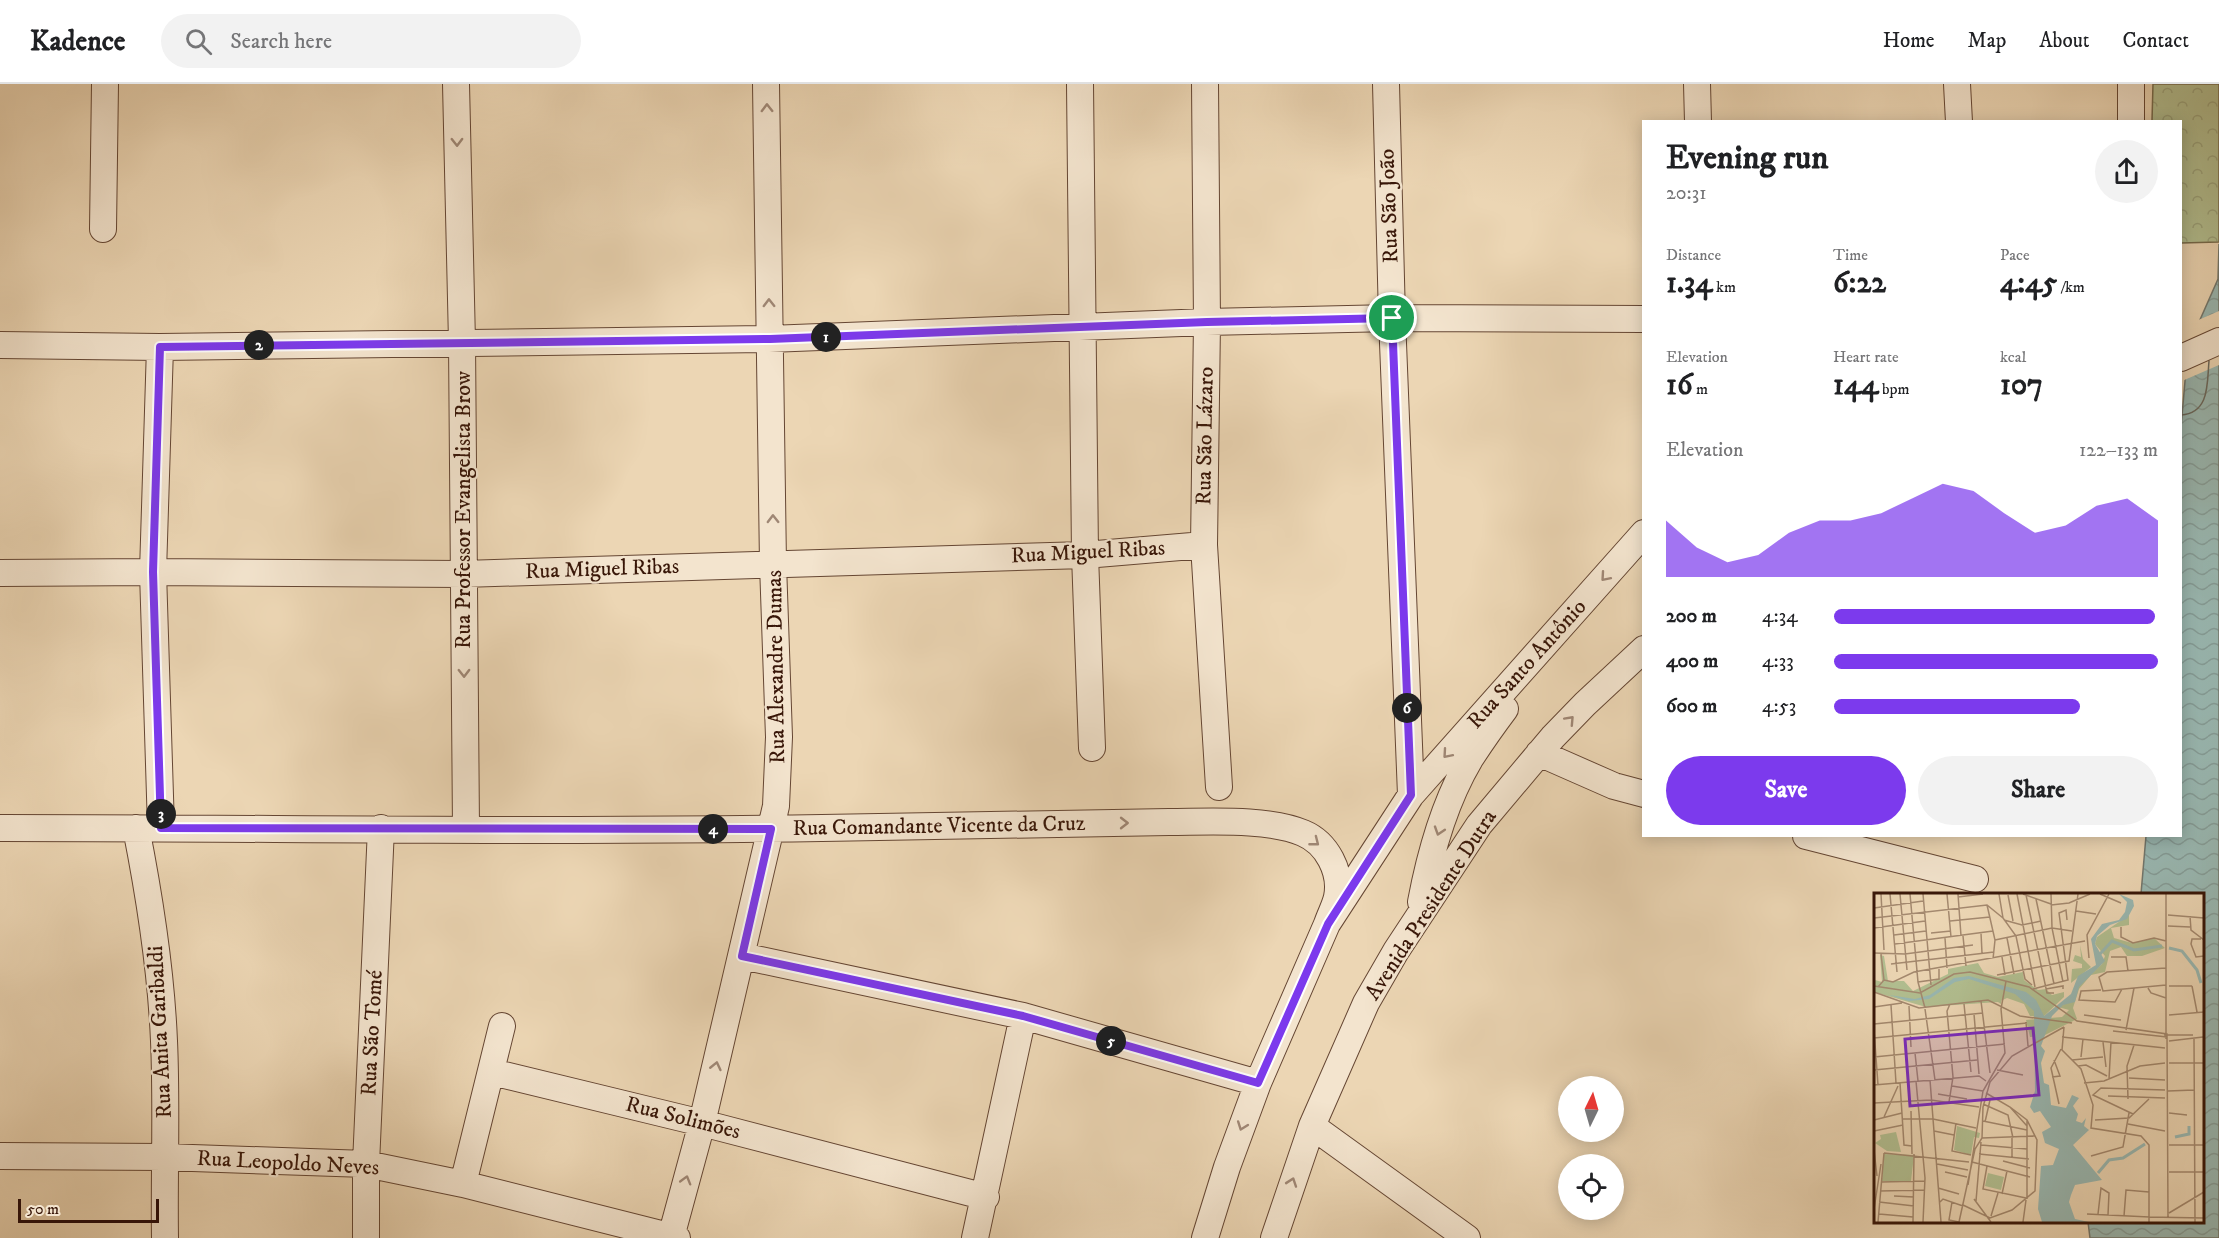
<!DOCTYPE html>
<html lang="en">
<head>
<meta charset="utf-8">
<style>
	body { margin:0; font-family:"IM FELL DW Pica",serif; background:#f2f2f2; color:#202124; height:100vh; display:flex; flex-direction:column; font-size:22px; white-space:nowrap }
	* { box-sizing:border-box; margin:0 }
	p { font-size:20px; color:#757577 }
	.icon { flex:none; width:33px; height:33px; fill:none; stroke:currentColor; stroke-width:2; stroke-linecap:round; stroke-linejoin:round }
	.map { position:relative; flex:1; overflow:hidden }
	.side { position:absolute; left:1642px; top:36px; width:540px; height:717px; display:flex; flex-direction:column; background:#fff; border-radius:0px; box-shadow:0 3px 15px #0003 }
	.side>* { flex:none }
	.needle { width:39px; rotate:5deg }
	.tools { position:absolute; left:1558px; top:992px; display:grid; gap:12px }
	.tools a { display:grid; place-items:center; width:66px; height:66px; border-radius:50%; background:#fff; box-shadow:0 3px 15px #0003; font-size:30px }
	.scale { position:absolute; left:18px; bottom:15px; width:141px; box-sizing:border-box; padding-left:6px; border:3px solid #381608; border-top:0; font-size:16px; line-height:21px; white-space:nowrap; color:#381608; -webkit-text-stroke:4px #f3e4ce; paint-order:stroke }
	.pin { position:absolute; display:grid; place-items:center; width:51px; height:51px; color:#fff; margin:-26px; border:3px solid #fff; border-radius:50%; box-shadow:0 2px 6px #0007 }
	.km { position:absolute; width:30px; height:30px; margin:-15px; border-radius:50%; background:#222; color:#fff; font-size:16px; line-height:30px; text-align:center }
	.round { display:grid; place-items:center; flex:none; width:63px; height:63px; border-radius:32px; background:#f2f2f2 }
	.headline { display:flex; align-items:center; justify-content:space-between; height:102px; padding:0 24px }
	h1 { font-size:33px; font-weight:700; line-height:45px }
	.stats { display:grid; grid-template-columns:repeat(3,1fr); gap:9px; height:102px; padding:6px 24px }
	.stats div { display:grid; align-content:center }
	.stats b { font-size:30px; font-weight:700 }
	.stats small { font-size:16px; font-weight:400 }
	.stats p { font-size:16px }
	.chart { height:168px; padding:12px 24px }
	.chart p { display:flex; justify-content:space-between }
	.chart svg { width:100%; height:108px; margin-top:6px; fill:#7c3aed; opacity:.7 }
	.action { display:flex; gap:12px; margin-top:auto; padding:12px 24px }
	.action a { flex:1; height:69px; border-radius:36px; background:#7c3aed; color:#fff; font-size:24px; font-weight:700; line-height:69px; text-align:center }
	.action a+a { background:#f2f2f2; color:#202124 }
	ul { padding:0 24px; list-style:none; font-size:20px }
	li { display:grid; grid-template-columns:96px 72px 1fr; align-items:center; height:45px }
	li i { height:15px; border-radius:8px; background:#7c3aed }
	header { display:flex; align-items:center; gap:36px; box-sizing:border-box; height:84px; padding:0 30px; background:#fff; border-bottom:2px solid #e0e0e0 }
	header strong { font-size:28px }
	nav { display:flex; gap:33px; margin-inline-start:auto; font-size:21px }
	.search { width:420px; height:54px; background:#f2f2f2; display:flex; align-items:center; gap:15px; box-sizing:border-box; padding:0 21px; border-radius:33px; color:#757577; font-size:22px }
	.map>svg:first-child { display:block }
	.forest { fill:url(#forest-crowns); stroke:#756a4c; stroke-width:1.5 }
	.water { fill:url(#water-waves); stroke:#72776e; stroke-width:1.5 }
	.pier { fill:#ecd6b4 }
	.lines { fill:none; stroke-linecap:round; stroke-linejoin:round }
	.shore { stroke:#68675d; stroke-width:1.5 }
	.minor-casing { stroke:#654633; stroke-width:28 }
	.minor { stroke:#f3e4ce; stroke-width:26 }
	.oneway { stroke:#9f8775 }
	.route-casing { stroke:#fff; stroke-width:12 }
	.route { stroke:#7c3aed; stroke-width:8 }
	.labels { text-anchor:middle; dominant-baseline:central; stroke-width:4.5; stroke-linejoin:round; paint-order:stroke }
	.street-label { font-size:22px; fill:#381608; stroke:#f3e4ce }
	.inset-river { fill:none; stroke:#99b8b2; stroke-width:3 }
	.inset-road { fill:none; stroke:#a4896f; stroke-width:1.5 }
	.view { fill:#7b2cbf; fill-opacity:0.15; stroke:#7b2cbf; stroke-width:3 }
	.inset-edge { fill:none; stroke:#381608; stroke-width:3 }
</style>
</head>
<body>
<header>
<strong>Kadence</strong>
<div class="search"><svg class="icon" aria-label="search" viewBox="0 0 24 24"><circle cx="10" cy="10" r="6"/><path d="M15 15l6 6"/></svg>Search here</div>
<nav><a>Home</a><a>Map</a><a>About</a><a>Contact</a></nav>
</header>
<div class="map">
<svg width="2219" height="1154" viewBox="0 0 2219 1154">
	<defs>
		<pattern id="forest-crowns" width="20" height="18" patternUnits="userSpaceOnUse" patternTransform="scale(1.5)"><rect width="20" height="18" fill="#b2bf91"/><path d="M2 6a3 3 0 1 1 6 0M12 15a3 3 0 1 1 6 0" fill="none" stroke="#9aa37c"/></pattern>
		<pattern id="water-waves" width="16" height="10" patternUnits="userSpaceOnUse" patternTransform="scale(1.5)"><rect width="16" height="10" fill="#99b8b2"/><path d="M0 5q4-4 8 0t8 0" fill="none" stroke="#859d98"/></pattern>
	</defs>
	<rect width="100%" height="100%" fill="#ecd6b4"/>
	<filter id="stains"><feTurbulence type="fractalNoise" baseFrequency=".00333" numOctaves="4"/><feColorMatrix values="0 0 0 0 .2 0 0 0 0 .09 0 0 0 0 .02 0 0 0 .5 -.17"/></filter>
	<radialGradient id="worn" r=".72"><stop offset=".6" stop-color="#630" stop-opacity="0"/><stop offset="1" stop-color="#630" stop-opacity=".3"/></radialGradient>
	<!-- forest -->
	<path class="forest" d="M2153,0H2219V158L2181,159V38L2152,37Z"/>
	<!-- water -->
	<path class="water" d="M2219,160V1154H2090L2088,1138H2202V810H2141L2146,752H2181V343L2188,263L2218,195Z"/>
	<!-- pier -->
	<path class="pier" d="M2219,227V281L2182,297L2185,262L2196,237Z"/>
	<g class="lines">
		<!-- shore -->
		<path class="shore" d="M2181,331C2210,329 2207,299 2209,277"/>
		<defs>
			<path id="minor" d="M456,0L462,258L466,745
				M1080,0L1085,471L1092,664
				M1205,0L1207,238L1204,461L1219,703
				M1386,0L1392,234L1411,711
				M1697,0L1698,38
				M1957,0L1959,38
				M2131,38V0
				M103,145L105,0
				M0,261L160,263L769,255L1207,238L1392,234L1644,235
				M160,263L153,488L161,744
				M2181,274L2219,257
				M0,489L153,488L463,490L1085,471L1204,461
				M1539,669L1614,702L1644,710
				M0,744C293,744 586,749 879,743C976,741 1073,739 1169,738C1207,738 1269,734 1303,749C1327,759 1342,788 1337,813C1335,822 1330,831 1327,840
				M136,744C150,815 161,885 164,957C167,1023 164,1089 165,1154
				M1806,752L1975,795
				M1421,818C1430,770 1445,717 1470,675C1481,658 1493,641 1505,625
				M742,872L1023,932L1258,999
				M492,988L702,1039L986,1113
				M1312,1042L1467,1154
				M0,1072L164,1073L366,1080L463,1100L677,1154
				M463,1100L502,942
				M671,1153L702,1039L776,722L779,653L773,480L766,0
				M366,1154V1080L381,744
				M975,1154L1023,932
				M1205,1154L1227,1083L1258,999L1327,840L1411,711L1644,449
				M1274,1154L1312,1042L1366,919L1396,867L1479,741L1553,653L1585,620L1644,565"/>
		</defs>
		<!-- minor casing -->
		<use href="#minor" class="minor-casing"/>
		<!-- minor -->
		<use href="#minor" class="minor"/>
	</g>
	<!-- one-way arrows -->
	<defs><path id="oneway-chevron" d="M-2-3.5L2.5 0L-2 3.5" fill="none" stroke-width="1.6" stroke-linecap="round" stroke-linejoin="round" transform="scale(1.5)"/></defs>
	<g class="oneway">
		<use href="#oneway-chevron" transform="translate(767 24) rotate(-91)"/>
		<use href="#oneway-chevron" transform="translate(457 58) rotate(89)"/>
		<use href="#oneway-chevron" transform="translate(769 219) rotate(-91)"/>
		<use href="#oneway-chevron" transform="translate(773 435) rotate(-91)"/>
		<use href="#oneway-chevron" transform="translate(1605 493) rotate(131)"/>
		<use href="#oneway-chevron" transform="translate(464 589) rotate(89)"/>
		<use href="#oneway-chevron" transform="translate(1570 636) rotate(-47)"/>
		<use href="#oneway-chevron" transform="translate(1447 670) rotate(131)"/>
		<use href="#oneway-chevron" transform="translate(1124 739)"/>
		<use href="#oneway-chevron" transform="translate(1439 747) rotate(108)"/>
		<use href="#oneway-chevron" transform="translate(1315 758) rotate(38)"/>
		<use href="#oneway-chevron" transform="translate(716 982) rotate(-77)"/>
		<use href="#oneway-chevron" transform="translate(1242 1042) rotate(110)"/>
		<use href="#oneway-chevron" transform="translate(686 1096) rotate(-74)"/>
		<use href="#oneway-chevron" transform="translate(1292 1098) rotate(-71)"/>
	</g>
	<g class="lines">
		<defs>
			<path id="route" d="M1392,234L1411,711L1328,840L1258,999L1023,932L742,872L771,745L161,744L153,488L160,263L770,255L1207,238Z"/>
		</defs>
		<!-- route casing -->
		<use href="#route" class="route-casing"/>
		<!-- route -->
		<use href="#route" class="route"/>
	</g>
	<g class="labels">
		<!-- street labels -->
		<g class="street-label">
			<text transform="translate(1389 122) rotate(-92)">Rua São João</text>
			<text transform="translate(1205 352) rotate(-89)">Rua São Lázaro</text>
			<text transform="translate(463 426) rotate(-90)">Rua Professor Evangelista Brow</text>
			<text transform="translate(1088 468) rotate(-3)">Rua Miguel Ribas</text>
			<text transform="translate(602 485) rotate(-2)">Rua Miguel Ribas</text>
			<text transform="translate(1527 580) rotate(-48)">Rua Santo Antônio</text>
			<text transform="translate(776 583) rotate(-91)">Rua Alexandre Dumas</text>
			<text transform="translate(939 742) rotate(-1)">Rua Comandante Vicente da Cruz</text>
			<text transform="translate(1431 821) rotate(-57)">Avenida Presidente Dutra</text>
			<text transform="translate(160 948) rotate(-93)">Rua Anita Garibaldi</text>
			<text transform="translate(372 949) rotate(-87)">Rua São Tomé</text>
			<text transform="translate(683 1034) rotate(14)">Rua Solimões</text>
			<text transform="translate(288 1079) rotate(3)">Rua Leopoldo Neves</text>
		</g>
	</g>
	<!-- overview -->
	<g transform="translate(1874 809)">
		<rect width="330" height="330" fill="#ecd6b4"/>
		<path d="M22,239L27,259L13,258L1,250L7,246L6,242Z" fill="#b2bf91"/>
		<path d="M255,22V32L237,35L240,45L258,50L280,45L291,55L268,63H253L247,54L236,58L231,79L217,82L205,96L199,115L203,126L169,143L156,144L152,127L188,124L195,117L184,114L198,107L201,95L228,71L231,63L221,51L223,44ZM206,52L209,66L217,74L197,90L198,76L208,75V71L199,68L201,62L207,64ZM6,62L10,63L14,88H30L39,98L74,81V76L104,70L110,80L124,84L149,79L150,87L164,97L172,96L178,102L190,99V104L169,124L156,123L150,111L133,105L124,109L52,114L0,99L1,87L8,89Z" fill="#b2bf91"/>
		<path d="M10,261L40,262L37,288H8Z" fill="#b2bf91"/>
		<path d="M92,89L128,99L127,111L121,107L52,113L51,110ZM83,233L106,240L105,245L100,244L97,262L80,257ZM114,280L130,284L127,297L111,293Z" fill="#b2bf91"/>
		<path d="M245,1L259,7L260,13L253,26L236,32L223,43L221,51L231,68L205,94L201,109L189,112L178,123L167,153L171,158L167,170L170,190L175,192L177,212L192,215L198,202L205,205L199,213L204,221L202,228L208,230L212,225L210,233L215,237L199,252L228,287L201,292L197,302L195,309L201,326L215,329H168L164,316L167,273L179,272L185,256L171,250L168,239L177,234L166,218L160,220L156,214L161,198L160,118L141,101L95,86L81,89L55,106L35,108L15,102L41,106L56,102L80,85L95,83L152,99L162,107L170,123L197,101L204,83L222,72L217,46L228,31L245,27L251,19L253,9Z" fill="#99b8b2"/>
		<path class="inset-river" d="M295,55L308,58L323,77L327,90M226,61L238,48L260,57L288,53M301,244L315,241V233M224,280L235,267L249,265L271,251"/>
		<path class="inset-road" d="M7,1L10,57M16,1L23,79M26,1L33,77M36,1L44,89L51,115M49,1L57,92M73,1L77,44M84,1L87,43M125,1L129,25L142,43L151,86L158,92M143,1L161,94M149,1L177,11M177,1L178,35L189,89M226,1L247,10M134,2L139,28M152,2L173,100H180M84,4L109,1M162,6L180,91M113,12L121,47L119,66M177,12L195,10L216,1M0,15L49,8M202,18L222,21M294,22L330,25M316,23L317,37L330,47M0,25L113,12L129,25M130,27L148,32L167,28M76,28L116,24M294,33L316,34M247,34V44L259,50L280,45L292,48M0,35L51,28M57,40L77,38M107,40L108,60M20,42L52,38M89,43L92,73M71,45L73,75M133,45L140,81M327,46H318L317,51L322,64L330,63M121,47L178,35L198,38M21,51L119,38M0,60L31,61L99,52M128,64L131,82M237,64H252L254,78M215,65L213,42L235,1M17,71L120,59M123,82L195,68L204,1M10,87L19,89L40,79L211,48M44,89L65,86V76M292,92L229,98L225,84L233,79L292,75M0,93L46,100L80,81L96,79L155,94L203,128L293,141L294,324M295,93H318M318,93L323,119M4,94L10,87L7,61M274,95L277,100L292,105M159,96L194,87L185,20L192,17L193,27M172,96L189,93V96M227,97L207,98L205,107L241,109L248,96M0,99L45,115L114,107L146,123L198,130M107,108L116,180M90,111L97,179M17,112L22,190M35,113L37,154M0,114L28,110M51,116L61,187M100,121L105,181M210,122L247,127M295,122L330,119M152,129L154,153M0,131L109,120M190,134L188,157L207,176L219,212L217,235L267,243L275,252V324L213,321M0,137L4,192M252,137L260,95M239,138L293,144M290,142H319M188,144L291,155M0,145L153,130M292,146V1M320,146L321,329M295,148L329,144M229,149L232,174M41,160L44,188M0,164L131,151M207,164L209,146M198,167L229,164M295,170H330M204,173L212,172L233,183M0,177L103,167M123,177L149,182M178,184L186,183L180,167M255,185L291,187M235,186L237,149M56,187L67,329M42,188L51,285L49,329M26,190L30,252L38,253M210,190L230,188L266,173L291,170M0,192L105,183L112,188M78,193L109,198M294,198L320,197M112,200L136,214L153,233M64,201L93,206M234,203L291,205M254,206L253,173L260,152M75,209L79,184L73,118L76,111M0,210L57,207L105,214M109,211L134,222L139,245M185,211L177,175L187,156M37,218L38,261M295,220L313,222M259,221L219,202L227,195L291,197M10,224L24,193M29,226H59L102,235M0,227L28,220M221,227L255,225L275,206M109,228L153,237M111,229L116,207M82,230L78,258L97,262M254,231L291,238M0,238L29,232M60,238L80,242M108,245L161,243M107,252L153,256M295,252H330M0,257L3,283M10,260L95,269M105,261L155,266M217,263L249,254L255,220M138,265V245M129,268L156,275M98,269L156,284M63,271L94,277M113,273L109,296L152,305M71,279L93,284M295,279H330M7,289L51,288M94,292L109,198L131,160L127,116L132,88M64,295L85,301M6,298L51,297M128,301L133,278M20,303L40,304M100,306L117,329M153,306V227M102,308L107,249M5,309L40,313M66,309L69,306L89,313M78,309L75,327L85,329M89,312L116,325L138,317L161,298L163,247L153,227L136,214M0,316L7,271M295,320L330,299M5,321L39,324M224,321L227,295L235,300L234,322M117,323L124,300M250,323L252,297L275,299M4,329L10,260M39,329L40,261M85,329L101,256L108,245L109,214L116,189L138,163L190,134M149,329L152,307M275,329V324L330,325"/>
		<path class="view" d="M159,135L165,202L36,213L31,146Z"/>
		<rect width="330" height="330" class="inset-edge"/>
	</g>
	<rect width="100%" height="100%" filter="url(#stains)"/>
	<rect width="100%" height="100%" fill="url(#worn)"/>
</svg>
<div class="tools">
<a><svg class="needle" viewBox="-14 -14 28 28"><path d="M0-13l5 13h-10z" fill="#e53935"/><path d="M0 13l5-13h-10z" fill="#757577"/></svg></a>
<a><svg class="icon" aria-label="locate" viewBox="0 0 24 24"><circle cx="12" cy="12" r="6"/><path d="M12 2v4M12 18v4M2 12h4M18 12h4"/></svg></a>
</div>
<div class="scale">50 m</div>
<div class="pin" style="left:1392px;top:234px;background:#1e9e55"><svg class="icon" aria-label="arrive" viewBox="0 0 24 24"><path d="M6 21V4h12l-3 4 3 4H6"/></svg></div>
<b class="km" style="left:826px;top:253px">1</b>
<b class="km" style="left:259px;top:261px">2</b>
<b class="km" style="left:161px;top:730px">3</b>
<b class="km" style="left:713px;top:745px">4</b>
<b class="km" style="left:1111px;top:957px">5</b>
<b class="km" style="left:1407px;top:624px">6</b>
<section class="side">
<div class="headline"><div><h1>Evening run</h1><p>20:31</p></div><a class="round"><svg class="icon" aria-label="share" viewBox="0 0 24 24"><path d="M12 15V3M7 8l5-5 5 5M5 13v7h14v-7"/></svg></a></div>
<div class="stats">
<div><p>Distance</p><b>1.34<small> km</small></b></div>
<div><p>Time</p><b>6:22</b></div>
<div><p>Pace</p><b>4:45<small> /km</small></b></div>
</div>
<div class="stats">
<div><p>Elevation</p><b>16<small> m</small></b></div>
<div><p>Heart rate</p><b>144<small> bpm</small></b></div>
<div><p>kcal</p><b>107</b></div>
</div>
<div class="chart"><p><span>Elevation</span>122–133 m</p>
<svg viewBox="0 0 160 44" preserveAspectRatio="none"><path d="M0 44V21L10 32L20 38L30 35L40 26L50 21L60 21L70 18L80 12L90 6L100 9L110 18L120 26L130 23L140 15L150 12L160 21V44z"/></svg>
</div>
<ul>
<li><b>200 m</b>4:34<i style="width:99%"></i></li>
<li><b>400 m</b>4:33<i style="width:100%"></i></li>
<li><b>600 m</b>4:53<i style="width:76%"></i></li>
</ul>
<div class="action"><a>Save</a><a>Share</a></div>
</section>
</div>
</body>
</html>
